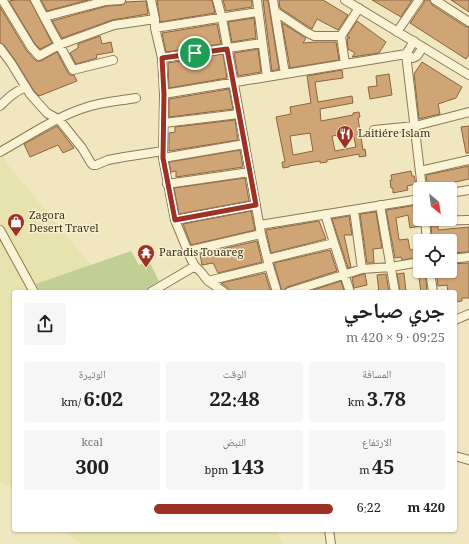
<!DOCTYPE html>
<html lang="ar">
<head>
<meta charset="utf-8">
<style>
	body { margin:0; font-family:Georgia,"Noto Naskh Arabic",serif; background:#f6f6f6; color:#202124; direction:rtl; height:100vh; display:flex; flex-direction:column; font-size:15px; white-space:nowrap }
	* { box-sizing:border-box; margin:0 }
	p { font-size:13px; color:#757577 }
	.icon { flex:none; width:22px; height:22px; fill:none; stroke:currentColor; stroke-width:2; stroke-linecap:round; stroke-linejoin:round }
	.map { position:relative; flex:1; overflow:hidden; direction:ltr }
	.side { position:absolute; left:12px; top:290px; width:445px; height:242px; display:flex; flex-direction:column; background:#fff; border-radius:4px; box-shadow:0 1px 3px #0004; direction:rtl }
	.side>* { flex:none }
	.needle { width:26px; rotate:151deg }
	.fabs { position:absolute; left:413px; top:182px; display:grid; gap:8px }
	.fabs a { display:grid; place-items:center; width:44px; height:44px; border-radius:4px; background:#fff; box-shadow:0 1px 3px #0004; font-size:20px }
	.pin { position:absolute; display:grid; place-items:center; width:34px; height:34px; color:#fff; margin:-17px; border:2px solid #fff; border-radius:50%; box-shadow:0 1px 4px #0007 }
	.round { display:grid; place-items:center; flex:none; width:42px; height:42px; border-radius:4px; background:#f6f6f6 }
	.overview { display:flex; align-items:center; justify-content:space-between; height:68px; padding:0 12px }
	h1 { font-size:22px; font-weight:800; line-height:30px }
	.stats { display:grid; grid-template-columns:repeat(3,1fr); gap:6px; height:68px; padding:4px 12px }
	.stats div { display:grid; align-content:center; border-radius:4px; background:#f6f6f6; text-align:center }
	.stats b { font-size:20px; font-weight:800 }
	.stats small { font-size:11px; font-weight:400 }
	.stats p { font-size:11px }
	ul { padding:0 12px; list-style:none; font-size:13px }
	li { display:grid; grid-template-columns:64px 48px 1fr; align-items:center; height:30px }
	li i { height:10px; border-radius:5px; background:#9d3124 }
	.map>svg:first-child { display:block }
	.farmland { fill:#e6e3ae }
	.green { fill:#c2cf94 }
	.building { fill:#d0a575; stroke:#8b643c; fill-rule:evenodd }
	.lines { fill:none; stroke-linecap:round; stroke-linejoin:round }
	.minor-casing { stroke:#8b7858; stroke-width:10 }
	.minor { stroke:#faf3d5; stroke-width:8 }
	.route-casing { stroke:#fff; stroke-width:8 }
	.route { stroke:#9d3124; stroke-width:5 }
	.labels { text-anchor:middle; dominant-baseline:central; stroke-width:3; stroke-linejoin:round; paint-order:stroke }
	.poi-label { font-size:11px; fill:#3a2e1d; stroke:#f7f0d1; text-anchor:start }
</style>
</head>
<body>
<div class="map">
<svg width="469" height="544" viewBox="0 0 469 544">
	<rect width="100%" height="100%" fill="#f0e7c1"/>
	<!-- farmland -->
	<path class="farmland" d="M0,143L5,161L113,292H14V490L9,486L0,483Z
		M64,530H275L283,544H81Z"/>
	<!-- green -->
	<path class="green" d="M131,251L139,265L149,261L159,281L142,292H40L36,284Z"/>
	<!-- building -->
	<path class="building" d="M15,0H30L52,43L40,49L35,44L9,1Z
		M41,0H88L47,11Z
		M157,0H212L215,13L160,22Z
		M223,0H252V7L226,11Z
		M263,0H268L279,69L272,71Z
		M279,0H323L348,15L338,30L317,19L312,29L280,8Z
		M372,0H412L401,17Z
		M424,0H430L432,5L466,27H469V55L466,59L410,23L424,3Z
		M451,0H469V12Z
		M126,1V2L146,1L148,14L112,20L62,38L52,21L107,6L122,5L124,4Z
		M0,7L26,50L35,60L37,61H41L57,52L68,73L70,75H74L77,81L39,96L34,91L15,60L4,45L0,43Z
		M254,18L256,38L232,42L228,22Z
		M357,21L386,42L379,53L352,57L355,53L348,49L347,38H350L347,36Z
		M282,23L306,38L303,43L317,42H336L339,60L290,68Z
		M217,24L221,44L166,52L162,33Z
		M100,36L102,44L111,42L113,52L96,55L97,58L76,64L70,53L78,48V44Z
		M258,49L261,72L238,76L234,53Z
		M223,54L227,78L169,88L168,63Z
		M422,62L462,87L456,98L438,104L440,114L419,119L414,74Z
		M342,70L343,78L315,82L318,102L352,96L353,103L320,109L321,121L353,115V113L359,112L360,117L358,118L363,150L365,149L366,156L359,157V154L327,160V162L320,163V161L289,166V167L283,168L282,162H285L276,117L291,114L290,107L311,103L307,76ZM310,133L313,151L293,155L290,136ZM353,133L356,147L335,151L332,136Z
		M389,74L392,95L370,99L368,87L377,86L376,76Z
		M229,89L233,109L169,117V99Z
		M235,120L238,140L169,151V133L175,132V127Z
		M57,126L74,148L63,153L58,145L30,157L24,144Z
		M469,126V153H466L461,127Z
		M240,150L243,167L176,177V171L171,172L169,162Z
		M469,166V179L428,188L426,175Z
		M411,171L412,176H414L416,184L407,186L408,190L393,193V188H391L390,180H392L391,175Z
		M245,178L249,201L179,214L174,188Z
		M417,205L420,226L410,228L408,215L396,218L399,240L408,239L410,250L420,249V257L402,260L401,257L395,258L386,210Z
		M251,211L255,230L191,245L183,224Z
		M376,212L382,248L373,249L374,263H367L360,214Z
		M349,216L352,235H344L351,267L348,268L332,219Z
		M319,221L326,239L271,253L266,230Z
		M431,226H438V230L469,227V252L450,253V241H439V236L432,237Z
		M257,241L262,262L218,273L213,263L202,265L200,254Z
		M330,250L337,271L287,287L285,289L284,292H282L274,263Z
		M469,263V298H462V301L455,302V292H448L447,285L438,286L436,271H450V264Z
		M418,271H425L427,292H421Z
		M265,273L271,292H231L227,287L221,283Z
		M404,273L406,292H400L397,274Z
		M363,274H365L367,285L354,288L352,278Z
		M386,274L389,292H379L377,275Z
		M341,281L344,291L340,292H307Z"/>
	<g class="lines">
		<defs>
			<path id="minor" d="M35,0L44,17L106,1L121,0
				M151,0L155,19V28L162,58L164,94L163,158L175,220L191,259L195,266L201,272L208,281L224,292
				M217,0L222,18L261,234L269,266L277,292
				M257,0L267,77
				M273,0L285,74
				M345,0L469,75
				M435,0L469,22
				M3,1L31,47L39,56L59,45L114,25L155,19
				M276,12L306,32L314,36H341L359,8
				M44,17L73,70L113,60
				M155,28L258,12
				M397,32L419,0
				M341,36L345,64
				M414,41L406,54L422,189
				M0,48L11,63L30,94L47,113L58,119L61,122L82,148L91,163L93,165H96L108,160L124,157L163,151
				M162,58L262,43
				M164,94L406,54L413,58L417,56L423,47
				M0,106C9,97 14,92 26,87
				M164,123L239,114
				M374,130L415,126L469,112
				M0,152C27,137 56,117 84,108C101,102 119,101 136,98
				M163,158L245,144
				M420,171L469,160
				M167,184L250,172
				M450,193L469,190
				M380,205L395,292
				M354,210L362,269
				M325,214L334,243L350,292
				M425,219L427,241
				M175,220L256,205
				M425,221L469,220
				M260,225L420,199
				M0,230L34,292
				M188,251L261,234
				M268,259L334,243
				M450,259L469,257
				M430,271L433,292
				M208,281L269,266
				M151,292L195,266
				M289,292L362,269L391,267L420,262
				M455,320L469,314
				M455,456L469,460
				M329,530L331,544"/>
		</defs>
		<!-- minor casing -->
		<use href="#minor" class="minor-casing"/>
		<!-- minor -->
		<use href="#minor" class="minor"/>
	</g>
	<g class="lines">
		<defs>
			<path id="route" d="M227,49L256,205L175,220L163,158L164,94L162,58Z"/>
		</defs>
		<!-- route casing -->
		<use href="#route" class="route-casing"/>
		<!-- route -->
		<use href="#route" class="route"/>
	</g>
	<!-- icons -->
	<defs>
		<symbol id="restaurant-pin" viewBox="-11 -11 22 30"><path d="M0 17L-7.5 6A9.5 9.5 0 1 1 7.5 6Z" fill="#9d3124" stroke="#f7f0d1"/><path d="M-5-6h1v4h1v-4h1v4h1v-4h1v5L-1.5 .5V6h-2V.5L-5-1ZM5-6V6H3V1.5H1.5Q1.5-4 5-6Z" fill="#fff"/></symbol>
		<symbol id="shop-pin" viewBox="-11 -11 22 30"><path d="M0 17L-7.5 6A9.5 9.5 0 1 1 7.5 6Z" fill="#9d3124" stroke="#f7f0d1"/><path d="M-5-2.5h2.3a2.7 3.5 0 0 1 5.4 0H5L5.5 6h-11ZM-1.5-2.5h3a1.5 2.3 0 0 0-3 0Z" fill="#fff"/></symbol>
		<symbol id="temple-pin" viewBox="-11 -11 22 30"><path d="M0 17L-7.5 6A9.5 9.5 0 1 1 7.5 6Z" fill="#9d3124" stroke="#f7f0d1"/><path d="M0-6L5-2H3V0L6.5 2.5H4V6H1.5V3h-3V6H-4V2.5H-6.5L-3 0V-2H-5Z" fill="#fff"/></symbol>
	</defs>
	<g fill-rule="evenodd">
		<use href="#restaurant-pin" x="335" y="124" width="20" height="27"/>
		<use href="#shop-pin" x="6" y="212" width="20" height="27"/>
		<use href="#temple-pin" x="136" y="243" width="20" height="27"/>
	</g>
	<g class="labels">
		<!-- poi labels -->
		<g class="poi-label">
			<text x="358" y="134">Laitiére Islam</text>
			<text x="29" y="216">Zagora<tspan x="29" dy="13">Desert Travel</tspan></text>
			<text x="159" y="253">Paradis Touareg</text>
		</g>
	</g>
</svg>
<div class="fabs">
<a><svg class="needle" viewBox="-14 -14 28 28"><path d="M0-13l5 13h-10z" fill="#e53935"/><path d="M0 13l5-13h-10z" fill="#757577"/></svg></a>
<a><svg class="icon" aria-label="locate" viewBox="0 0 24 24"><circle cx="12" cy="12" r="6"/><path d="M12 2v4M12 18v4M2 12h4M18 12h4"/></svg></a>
</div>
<div class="pin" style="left:195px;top:53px;background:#1e9e55"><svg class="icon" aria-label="arrive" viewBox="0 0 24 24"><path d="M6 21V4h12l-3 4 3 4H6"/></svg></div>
<section class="side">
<div class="overview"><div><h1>جري صباحي</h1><p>09:25 · 9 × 420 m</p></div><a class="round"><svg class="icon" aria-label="share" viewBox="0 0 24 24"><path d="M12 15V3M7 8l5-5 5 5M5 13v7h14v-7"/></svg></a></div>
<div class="stats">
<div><p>المسافة</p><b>3.78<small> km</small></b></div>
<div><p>الوقت</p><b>22:48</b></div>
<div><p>الوتيرة</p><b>6:02<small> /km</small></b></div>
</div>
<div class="stats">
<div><p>الارتفاع</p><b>45<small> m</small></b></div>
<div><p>النبض</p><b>143<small> bpm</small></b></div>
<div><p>kcal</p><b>300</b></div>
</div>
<ul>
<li><b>420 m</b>6:22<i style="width:58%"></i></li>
</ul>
</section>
</div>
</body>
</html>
